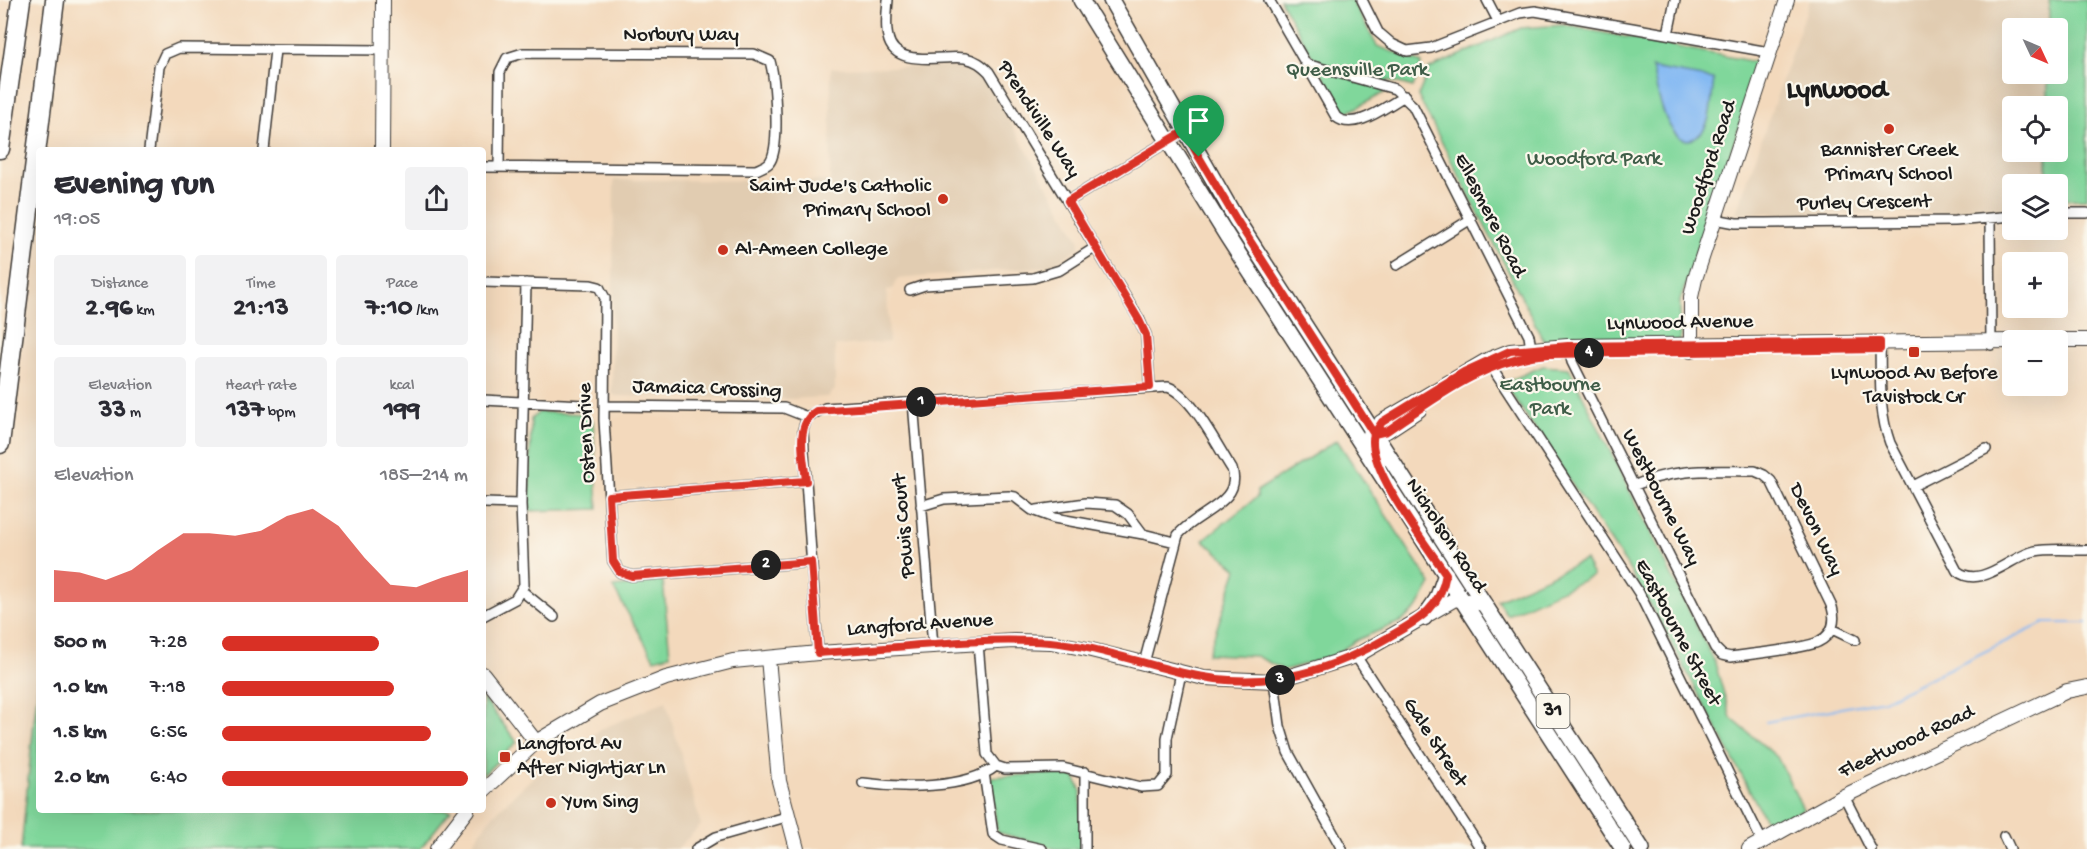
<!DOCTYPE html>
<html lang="en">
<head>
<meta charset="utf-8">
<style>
	body { margin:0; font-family:"Gochi Hand",sans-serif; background:#f2f2f3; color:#2b2b33; height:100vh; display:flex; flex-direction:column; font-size:22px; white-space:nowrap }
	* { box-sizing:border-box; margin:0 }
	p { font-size:20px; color:#7c7c81 }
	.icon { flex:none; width:33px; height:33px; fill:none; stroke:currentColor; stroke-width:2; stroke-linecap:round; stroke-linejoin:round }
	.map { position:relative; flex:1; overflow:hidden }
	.panel { position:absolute; left:36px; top:147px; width:450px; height:666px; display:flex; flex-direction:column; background:#fff; border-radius:6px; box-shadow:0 6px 24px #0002 }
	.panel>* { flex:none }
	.needle { width:39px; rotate:134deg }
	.controls { position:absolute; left:2002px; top:18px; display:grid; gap:12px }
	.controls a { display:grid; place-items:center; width:66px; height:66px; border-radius:6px; background:#fff; box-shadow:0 6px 24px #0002; font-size:30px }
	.pin { position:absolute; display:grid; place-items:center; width:51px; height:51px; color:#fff; margin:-62px -26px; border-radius:50% 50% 50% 0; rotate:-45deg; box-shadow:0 0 6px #0007 }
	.pin .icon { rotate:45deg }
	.km { position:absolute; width:30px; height:30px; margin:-15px; border-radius:50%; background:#222; color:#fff; font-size:16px; line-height:30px; text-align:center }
	.round { display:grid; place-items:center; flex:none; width:63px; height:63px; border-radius:6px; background:#f2f2f3 }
	.summary { display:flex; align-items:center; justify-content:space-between; height:102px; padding:0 18px }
	h1 { font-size:33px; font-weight:800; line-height:45px }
	.figures { display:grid; grid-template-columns:repeat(3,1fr); gap:9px; height:102px; padding:6px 18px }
	.figures div { display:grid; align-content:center; border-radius:6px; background:#f2f2f3; text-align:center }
	.figures b { font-size:26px; font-weight:800 }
	.figures small { font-size:16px; font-weight:400 }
	.figures p { font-size:16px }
	.chart { height:168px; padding:12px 18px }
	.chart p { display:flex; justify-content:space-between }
	.chart svg { width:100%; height:108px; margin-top:6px; fill:#d93025; opacity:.7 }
	ul { padding:0 18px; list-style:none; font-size:20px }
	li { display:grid; grid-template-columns:96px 72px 1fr; align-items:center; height:45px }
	li i { height:15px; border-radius:8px; background:#d93025 }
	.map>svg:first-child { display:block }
	.built { fill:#e1ccb1 }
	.green { fill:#80d79b; stroke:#4e7a5c; stroke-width:1.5 }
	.water { fill:#84b9f3; stroke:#506a88; stroke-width:1.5 }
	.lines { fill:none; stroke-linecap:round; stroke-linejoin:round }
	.stream { stroke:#84b9f3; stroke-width:2 }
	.street-casing { stroke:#3c3834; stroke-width:12 }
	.secondary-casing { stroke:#3c3834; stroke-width:16 }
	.primary-casing { stroke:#3c3834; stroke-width:18 }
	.highway-casing { stroke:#3c3834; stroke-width:21 }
	.street { stroke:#fff; stroke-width:9 }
	.secondary { stroke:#fff; stroke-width:14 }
	.primary { stroke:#fff; stroke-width:15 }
	.highway { stroke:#fff; stroke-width:18 }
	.route-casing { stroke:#fff; stroke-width:12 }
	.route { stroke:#d93025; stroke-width:8 }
	.poi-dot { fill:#c8321e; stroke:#fbf7ec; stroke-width:2 }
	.labels { text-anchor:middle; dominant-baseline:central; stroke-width:4.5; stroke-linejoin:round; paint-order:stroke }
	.shield { fill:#fbf7ec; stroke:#5f5e5a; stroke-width:1.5 }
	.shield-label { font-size:20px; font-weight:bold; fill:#1c1c1c }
	.street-label { font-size:21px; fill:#1c1c1c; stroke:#fbf7ec }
	.park-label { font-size:21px; fill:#3f5d48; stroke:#fbf7ec }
	.poi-label { font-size:21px; fill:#1c1c1c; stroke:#fbf7ec; text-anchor:start }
	.district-label { font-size:27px; font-weight:bold; fill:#1c1c1c; stroke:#fbf7ec }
</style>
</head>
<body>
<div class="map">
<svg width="2087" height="849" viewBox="0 0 2087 849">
	<rect width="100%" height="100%" fill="#fbf7ec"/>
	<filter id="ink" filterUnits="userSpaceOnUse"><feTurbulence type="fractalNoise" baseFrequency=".0167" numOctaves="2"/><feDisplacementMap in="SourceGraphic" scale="12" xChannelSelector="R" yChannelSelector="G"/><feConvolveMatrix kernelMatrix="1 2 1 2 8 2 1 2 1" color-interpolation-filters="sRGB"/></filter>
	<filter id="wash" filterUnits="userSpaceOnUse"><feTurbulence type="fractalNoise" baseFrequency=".008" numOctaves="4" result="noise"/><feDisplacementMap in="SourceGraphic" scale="24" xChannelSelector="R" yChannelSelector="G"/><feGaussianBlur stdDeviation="1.35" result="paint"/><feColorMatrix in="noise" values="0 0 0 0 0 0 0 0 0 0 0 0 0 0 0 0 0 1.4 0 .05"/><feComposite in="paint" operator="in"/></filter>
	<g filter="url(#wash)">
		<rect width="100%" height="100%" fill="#f3d9bc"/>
		<!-- built -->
		<path class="built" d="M1810,0H2049V28H2013V74H2048V106H2013V152H2047V184H2013V209L1992,214L1736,213Z
			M958,66L977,73L990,88L1080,241L1079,248L1051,266L897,279L893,289L887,290L889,342L835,346V390L827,397L789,399L616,396L612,393L614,180L830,181L831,68Z
			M666,701L701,825L677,849H469L491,817L548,763L604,728Z"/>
		<!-- green -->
		<path class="green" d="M1280,0H1352L1377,46L1422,63L1413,87L1388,80L1384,93L1345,114Z
			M2049,0H2087V199L2058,200V184H2047V152H2058V106H2048V74H2058V28H2049Z
			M1563,25L1761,63L1680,301V342L1545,343L1418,96L1429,69L1521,28Z
			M1543,366L1569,368L1715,663L1731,718L1777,757L1803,809L1769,827L1664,629L1626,564L1504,383Z
			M539,412L586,414L593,421L598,509L529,511L531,419Z
			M1337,440L1431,584L1418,607L1402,621L1357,640L1331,657L1284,670L1256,656L1208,654L1237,569L1203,540L1257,497V491Z
			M1585,560L1593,576L1507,615L1497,600Z
			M663,581L670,655L654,659L613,587Z
			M39,673V810H451L420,849H21Z
			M483,698L517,742L483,775Z
			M1059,773L1074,775L1081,791V849H1056L997,832L990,777Z"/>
		<!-- water -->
		<path class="water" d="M1652,68L1714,79C1712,92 1712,108 1708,121C1705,129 1700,136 1693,139C1666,148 1656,85 1652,68Z"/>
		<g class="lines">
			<!-- stream -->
			<path class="stream" d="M1766,722L1884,700L2044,623H2087"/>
		</g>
	</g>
	<g filter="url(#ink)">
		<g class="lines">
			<defs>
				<path id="street" d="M888,0C887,12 885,26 888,37C894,69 942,55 965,58C976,60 982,65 989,72L1139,319L1146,335L1150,387
					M1269,0L1306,64L1395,89L1413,106L1529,336L1532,355
					M1362,0L1378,32L1392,44L1407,51L1431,48L1520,13L1535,11L1769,52
					M1487,0L1498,21
					M1668,34L1675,0
					M1306,64L1336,117C1355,132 1386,106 1405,96
					M149,150L159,67L165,54L179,48L383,50
					M264,150L275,50
					M483,167L756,170C760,168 766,166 769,163C781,149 775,79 770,61L754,54L523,53L507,58L500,72L499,167
					M1068,201L1185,131
					M2058,213H2087
					M1715,219L1736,223H1766L1955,221L2013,216
					M1990,219L1991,345
					M1397,265L1471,219
					M483,282L591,285L599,287L605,298L604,420L613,561L620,572L632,576L811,562
					M910,290L925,285L1033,278L1060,270L1096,247
					M1880,342C1881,378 1878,410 1890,443L1957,571C1981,590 2011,556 2035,551C2052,548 2070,550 2087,550
					M1568,346L1572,362L1715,648L1722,655L1731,657C1750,654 1804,649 1818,642C1833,635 1836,621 1832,607L1771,481L1764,475L1755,471C1711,471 1675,467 1633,486
					M1487,360L1639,593L1762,841
					M483,400L584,405
					M913,402L933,646
					M604,406L784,408L807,417
					M1913,486L1986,449
					M609,496L806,481
					M483,503L521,504
					M921,506L944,499L1009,496L1015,497L1032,510L1054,518L1143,534
					M1037,510L1086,503L1115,505L1128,514L1143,534L1175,542
					M522,591L554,617
					M483,616L515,599L524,585L521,504L526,283
					M1832,629L1855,640
					M978,643L987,754L996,766L1005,769L1063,768L1141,787L1158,786L1167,775V738L1181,673
					M818,653L804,452L803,430L807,417L825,408L1168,387C1193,396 1217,446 1232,469C1243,503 1196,512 1178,535L1144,663
					M1356,656L1481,849
					M1274,681L1280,726L1288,752L1342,849
					M984,773L993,834L1002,840L1042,849
					M863,783C899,788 966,790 996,766
					M1844,796L1871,849
					M2004,836L2010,849
					M696,849L716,837L786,817
					M1085,849V772"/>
				<path id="secondary" d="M382,150L383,0
					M2040,340H2087
					M1691,351V297L1695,279L1787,0
					M1370,434L1387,431L1419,410
					M1378,465L1372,442L1381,422L1487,360L1510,351L1568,346L2013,341
					M768,658L779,781L797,849
					M483,674L536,742
					M483,791L536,742L600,704L666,678L733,661L818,653L1014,641L1051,642L1087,649L1204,678L1274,681L1356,656L1455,599L1485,604
					M437,849L467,810
					M1749,849L1844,796L2067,691L2087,687"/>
				<path id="primary" d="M1081,0L1227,236L1623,849
					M1111,0L1236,219L1642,849
					M1424,618L1437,599L1446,574"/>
				<path id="highway" d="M0,149L21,0
					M0,444L55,0"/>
			</defs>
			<!-- street casing -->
			<use href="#street" class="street-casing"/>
			<!-- secondary casing -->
			<use href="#secondary" class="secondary-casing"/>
			<!-- primary casing -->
			<use href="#primary" class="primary-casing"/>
			<!-- highway casing -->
			<use href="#highway" class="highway-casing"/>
			<!-- street -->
			<use href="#street" class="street"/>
			<!-- secondary -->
			<use href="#secondary" class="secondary"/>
			<!-- primary -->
			<use href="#primary" class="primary"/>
			<!-- highway -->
			<use href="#highway" class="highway"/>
		</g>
	</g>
	<g class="lines" filter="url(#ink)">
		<defs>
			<path id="route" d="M1199,157L1185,131L1068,201L1139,320L1146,335L1150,387L816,411C794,425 804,458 806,481L609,496L613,561L620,572L632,576L811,562L818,653C894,649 975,636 1050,642C1095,646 1139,663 1183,673C1258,691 1321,676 1387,638C1416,621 1440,611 1446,574C1427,546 1364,465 1374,434L1387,431C1437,397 1487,358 1549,354L1880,349V342L1568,346L1510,351L1464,372L1382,422L1374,434L1236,219L1199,157"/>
		</defs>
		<!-- route casing -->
		<use href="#route" class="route-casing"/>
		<!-- route -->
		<use href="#route" class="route"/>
	</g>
	<!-- markers -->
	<g class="poi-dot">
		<circle cx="1889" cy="129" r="6"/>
		<circle cx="943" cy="199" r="6"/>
		<circle cx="723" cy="250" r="6"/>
		<rect x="1908" y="346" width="12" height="12" rx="3"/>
		<rect x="499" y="751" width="12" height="12" rx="3"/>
		<circle cx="551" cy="803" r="6"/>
	</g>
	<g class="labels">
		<!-- shield labels -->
		<rect class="shield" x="1536.5" y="694" width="33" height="34" rx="4.5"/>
		<g class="shield-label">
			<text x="1553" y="711">31</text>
		</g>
		<!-- street labels -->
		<g class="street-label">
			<text x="681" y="36">Norbury Way</text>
			<text transform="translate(1038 120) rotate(57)">Prendiville Way</text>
			<text transform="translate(1710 168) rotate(-72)">Woodford Road</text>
			<text transform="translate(1864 204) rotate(-1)">Purley Crescent</text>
			<text transform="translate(1489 216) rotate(63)">Ellesmere Road</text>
			<text transform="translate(1680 324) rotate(-1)">Lynwood Avenue</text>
			<text transform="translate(707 390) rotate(2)">Jamaica Crossing</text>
			<text transform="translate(588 433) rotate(-92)">Osten Drive</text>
			<text transform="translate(1660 498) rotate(63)">Westbourne Way</text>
			<text transform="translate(905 526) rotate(-95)">Powis Court</text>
			<text transform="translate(1815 530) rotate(64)">Devon Way</text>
			<text transform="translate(1445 536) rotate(57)">Nicholson Road</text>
			<text transform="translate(920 626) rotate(-4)">Langford Avenue</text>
			<text transform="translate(1677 633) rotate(62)">Eastbourne Street</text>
			<text transform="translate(1434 743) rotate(57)">Gale Street</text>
			<text transform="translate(1907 743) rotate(-25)">Fleetwood Road</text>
		</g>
		<!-- park labels -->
		<g class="park-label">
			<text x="1357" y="71">Queensville Park</text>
			<text x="1594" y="160">Woodford Park</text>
			<text x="1550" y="386">Eastbourne<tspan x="1550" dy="24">Park</tspan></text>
		</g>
		<!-- poi labels -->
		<g class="poi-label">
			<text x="1889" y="151" text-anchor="middle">Bannister Creek<tspan x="1889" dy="24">Primary School</tspan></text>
			<text x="931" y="187" text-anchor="end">Saint Jude's Catholic<tspan x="931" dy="24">Primary School</tspan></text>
			<text x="735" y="250">Al-Ameen College</text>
			<text x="1914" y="374" text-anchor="middle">Lynwood Av Before<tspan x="1914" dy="24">Tavistock Cr</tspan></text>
			<text x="517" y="745">Langford Av<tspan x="517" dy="24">After Nightjar Ln</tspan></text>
			<text x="563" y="803">Yum Sing</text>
		</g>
		<!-- district labels -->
		<g class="district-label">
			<text x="1837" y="92">Lynwood</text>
		</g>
	</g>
</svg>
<div class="controls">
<a><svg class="needle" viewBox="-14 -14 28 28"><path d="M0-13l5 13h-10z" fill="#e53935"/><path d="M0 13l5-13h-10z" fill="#7c7c81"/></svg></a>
<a><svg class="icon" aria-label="locate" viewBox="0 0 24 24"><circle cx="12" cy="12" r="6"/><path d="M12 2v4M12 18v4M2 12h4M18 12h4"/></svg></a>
<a><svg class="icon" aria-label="layers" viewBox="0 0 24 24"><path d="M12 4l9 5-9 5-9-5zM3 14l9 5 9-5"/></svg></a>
<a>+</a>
<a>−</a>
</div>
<div class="pin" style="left:1199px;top:157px;background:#1e9e55"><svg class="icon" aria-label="arrive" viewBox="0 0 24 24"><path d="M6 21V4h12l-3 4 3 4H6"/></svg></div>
<b class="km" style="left:921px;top:402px">1</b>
<b class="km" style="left:766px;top:565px">2</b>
<b class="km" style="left:1280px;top:680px">3</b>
<b class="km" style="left:1589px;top:353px">4</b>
<section class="panel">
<div class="summary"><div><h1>Evening run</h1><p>19:05</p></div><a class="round"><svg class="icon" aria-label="share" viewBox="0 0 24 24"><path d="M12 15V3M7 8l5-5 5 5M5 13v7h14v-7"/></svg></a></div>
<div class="figures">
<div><p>Distance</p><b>2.96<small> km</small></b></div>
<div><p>Time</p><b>21:13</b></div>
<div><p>Pace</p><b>7:10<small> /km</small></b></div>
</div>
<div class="figures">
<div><p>Elevation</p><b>33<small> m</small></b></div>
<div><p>Heart rate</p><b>137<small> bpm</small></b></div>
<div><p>kcal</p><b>199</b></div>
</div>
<div class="chart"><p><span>Elevation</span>185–214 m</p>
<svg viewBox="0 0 160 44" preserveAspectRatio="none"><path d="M0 44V31L10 32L20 35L30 31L40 23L50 16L60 16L70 17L80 15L90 9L100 6L110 13L120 26L130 37L140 38L150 34L160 31V44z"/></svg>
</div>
<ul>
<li><b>500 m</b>7:28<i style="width:64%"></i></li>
<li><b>1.0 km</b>7:18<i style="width:70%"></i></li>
<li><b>1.5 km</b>6:56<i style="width:85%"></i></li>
<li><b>2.0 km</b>6:40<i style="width:100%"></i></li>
</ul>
</section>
</div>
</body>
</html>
